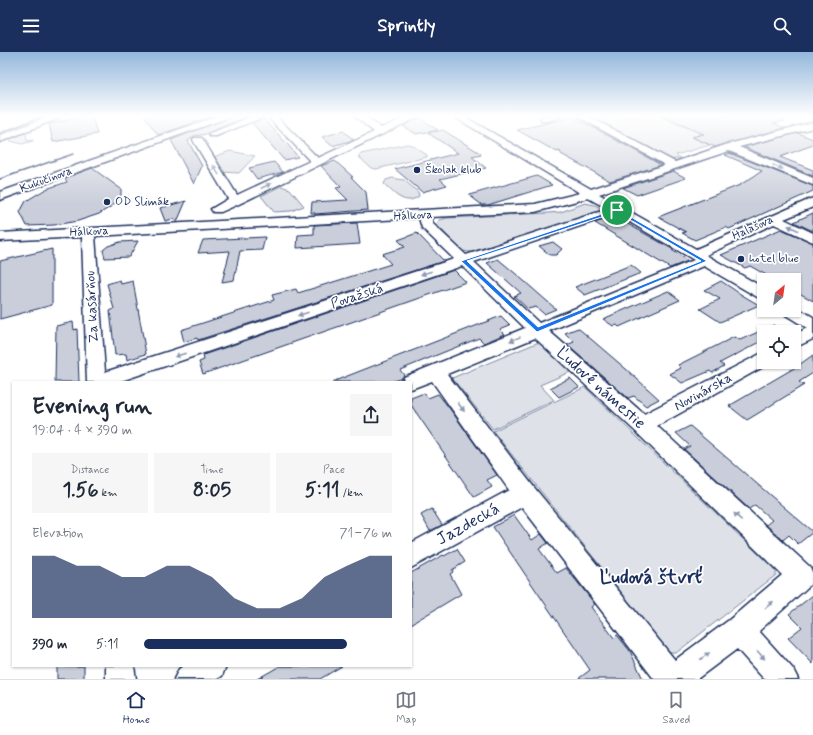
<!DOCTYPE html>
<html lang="en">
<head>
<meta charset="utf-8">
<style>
	body { margin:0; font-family:Mynerve,sans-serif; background:#f6f6f7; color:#1f2937; height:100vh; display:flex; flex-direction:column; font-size:15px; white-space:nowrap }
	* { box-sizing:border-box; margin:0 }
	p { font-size:13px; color:#747a83 }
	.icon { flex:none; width:22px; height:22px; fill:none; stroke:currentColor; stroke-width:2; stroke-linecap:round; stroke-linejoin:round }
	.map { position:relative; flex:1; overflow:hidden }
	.side { position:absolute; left:12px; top:329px; width:400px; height:286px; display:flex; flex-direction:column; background:#fff; border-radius:0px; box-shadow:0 1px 3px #0004 }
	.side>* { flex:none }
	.needle { width:26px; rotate:29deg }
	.controls { position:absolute; left:757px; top:221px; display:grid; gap:8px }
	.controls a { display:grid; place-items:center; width:44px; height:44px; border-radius:0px; background:#fff; box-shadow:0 1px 3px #0004; font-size:20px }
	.pin { position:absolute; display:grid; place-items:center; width:34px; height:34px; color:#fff; margin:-17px; border:2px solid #fff; border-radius:50%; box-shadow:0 1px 4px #0007 }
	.round { display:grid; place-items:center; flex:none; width:42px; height:42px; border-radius:0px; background:#f6f6f7 }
	.headline { display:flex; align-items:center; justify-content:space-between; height:68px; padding:0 20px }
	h1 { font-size:22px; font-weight:700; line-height:30px }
	.metrics { display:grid; grid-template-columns:repeat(3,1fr); gap:6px; height:68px; padding:4px 20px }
	.metrics div { display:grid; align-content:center; border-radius:0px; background:#f6f6f7; text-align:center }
	.metrics b { font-size:20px; font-weight:700 }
	.metrics small { font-size:11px; font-weight:400 }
	.metrics p { font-size:11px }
	.chart { height:112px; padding:8px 20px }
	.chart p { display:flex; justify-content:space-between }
	.chart svg { width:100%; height:72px; margin-top:4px; fill:#1b2f5e; opacity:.7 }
	ul { padding:0 20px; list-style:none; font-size:13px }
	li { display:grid; grid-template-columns:64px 48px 1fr; align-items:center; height:30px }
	li i { height:10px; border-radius:5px; background:#1b2f5e }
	header { display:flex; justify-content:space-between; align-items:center; height:52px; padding:0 20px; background:#1b2f5e; color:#fff; font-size:18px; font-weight:700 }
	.dock { display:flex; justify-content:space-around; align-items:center; height:56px; border-top:1px solid #e0e1e3; background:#fff; font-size:11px; color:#747a83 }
	.dock a { display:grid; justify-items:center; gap:2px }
	.dock .active { color:#1b2f5e }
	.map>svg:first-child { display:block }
	.green { fill:#dee1e7; stroke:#7c88a2 }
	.building { fill:#caceda; stroke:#1b2f5e }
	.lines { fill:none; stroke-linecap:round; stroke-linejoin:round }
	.minor-casing { stroke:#1b2f5e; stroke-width:3 }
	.major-casing { stroke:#1b2f5e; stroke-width:3 }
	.minor { fill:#fff; fill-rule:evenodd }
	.major { fill:#fff; fill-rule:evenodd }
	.tram { stroke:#1b2f5e; stroke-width:1 }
	.rail { stroke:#1b2f5e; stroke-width:1.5 }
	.oneway { fill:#8d97ae }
	.route { fill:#1a73e8; stroke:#fff; fill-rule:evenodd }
	.poi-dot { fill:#1b2f5e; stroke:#fff; stroke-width:1.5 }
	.labels { text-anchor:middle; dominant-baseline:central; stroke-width:3.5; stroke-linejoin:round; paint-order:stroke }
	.far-poi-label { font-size:12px; fill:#1b2f5e; stroke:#fff; text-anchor:start }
	.far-street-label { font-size:12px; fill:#1b2f5e; stroke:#fff }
	.street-label { font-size:14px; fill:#1b2f5e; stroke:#fff }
	.near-street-label { font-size:17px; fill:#1b2f5e; stroke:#fff }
	.near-quarter-label { font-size:19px; font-weight:bold; fill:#1b2f5e; stroke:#fff }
</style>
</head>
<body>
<header><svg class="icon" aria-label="menu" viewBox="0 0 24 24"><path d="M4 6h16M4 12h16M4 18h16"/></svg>Sprintly<svg class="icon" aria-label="search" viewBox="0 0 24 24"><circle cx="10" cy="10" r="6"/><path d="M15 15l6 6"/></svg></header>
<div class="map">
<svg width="813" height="627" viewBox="0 0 813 627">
	<rect width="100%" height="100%" fill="#fff"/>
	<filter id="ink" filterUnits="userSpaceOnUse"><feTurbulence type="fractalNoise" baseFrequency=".025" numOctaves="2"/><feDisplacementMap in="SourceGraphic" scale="8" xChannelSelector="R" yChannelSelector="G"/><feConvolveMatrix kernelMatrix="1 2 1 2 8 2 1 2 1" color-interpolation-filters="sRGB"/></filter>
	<g filter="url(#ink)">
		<!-- green -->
		<path class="green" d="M587,64H658L702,82L691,85L710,93L676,103L681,106L668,108Z
			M32,77V80L26,81L27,89L33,88V89L22,92L7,88Z
			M407,92L412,93L427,103V105L376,117L371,116L359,105L361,102Z
			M230,99L255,104L239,121L220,120L211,106Z
			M392,126L404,128L418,140L419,144C405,155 394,141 384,132L386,128Z
			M281,134L290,137L304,154L291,159L274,160L261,144Z
			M585,151L595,153L602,157L601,159L471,200L462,199L437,173L439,168L447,166L548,161L561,160Z
			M539,290L570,320L540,333L554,348L493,377L452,326Z
			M585,335L776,519V523L676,601L668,599L493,379Z"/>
		<!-- building -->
		<path class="building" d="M76,64H92L97,82L53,90L49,72L76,66Z
			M144,64H214L158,83Z
			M233,64H249L207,82L194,84L188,89L202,114L194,132L171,88Z
			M661,64H784L785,69L773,71L785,76L715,95L692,85L704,82Z
			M572,65L598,78L661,113L610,129L561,102L560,99L557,100L517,78Z
			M420,66L438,78L416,82L403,74Z
			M264,67L289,94L298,105L284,108L252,71Z
			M443,78L480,101L481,103L472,105L486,116L440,127L447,133L422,140L395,117L458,101L428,81Z
			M343,79L354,88L332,94L322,85Z
			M798,81L813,87V93L780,105L813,118V124L744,95Z
			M729,101L813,134V139L729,177L726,175L695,188L682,181L686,180L658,165L740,133L762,119L725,103L731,101Z
			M335,109L353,125H351L366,140L368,158L315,162V161H311L312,150L348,148L336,136L341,135L321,114Z
			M274,110L283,120L257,127L249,116Z
			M92,116L121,137V143L115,152L99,162L78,169L54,173L27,174L20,160L26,149L46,137L67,130L65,126Z
			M673,119L686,126L637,143L623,136Z
			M537,124L552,133L488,153H482L469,143Z
			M186,149L177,170L173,167L165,169L160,156Z
			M813,161V179L794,170Z
			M607,167L618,173L626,171L674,198H672L688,209L670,216L595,171Z
			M357,171L360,192L297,196L298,183L314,182V173Z
			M781,177L813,191V249L794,238V228H775L750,214L745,216L721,203Z
			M417,181L444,209L198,288L197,286L184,290L181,278L274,248L272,243L296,237L298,241L391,212L382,202L405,195L398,188Z
			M265,185L262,198L240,199L234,228L222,230L230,199L198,201L203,188Z
			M138,189L129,205L105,206L103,198L108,194L120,190Z
			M553,190L562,197L556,203H550L539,194Z
			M52,197V253L0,267V209Z
			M498,207L516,222L556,257L544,262L536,255L528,257L514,244L521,241L487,211Z
			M631,213L641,221L585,243L575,235Z
			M454,218L466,230L203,322L199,310L204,308L203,303Z
			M120,228L121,232L133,229L146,302L127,308L126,302L115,303L110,259L114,257L107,232Z
			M721,229L742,243L759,253L720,270L700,257L720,247L704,238Z
			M668,239L680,248L619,275L617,273L613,274L603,267Z
			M501,264L510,273L500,277L505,282L484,291L479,286L400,318L404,323L402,326L391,330H332Z
			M73,270L74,278L77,277L79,330H55L56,274Z
			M774,273L777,280H764V288L720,311L724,314L712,321L710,319L682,331L670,322L681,316L678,313L734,285L740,288Z
			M578,276L626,317L659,347L646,354L634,344L628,346L567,293L574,290L565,281Z
			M813,303V321L799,330L804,333L757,362L747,368L729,354L796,315Z
			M570,326L579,335L559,345L550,336Z
			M424,341L428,346L438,342L450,357L497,423L487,428L492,435L474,445L411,353V346Z
			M690,374L778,450L813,480L798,492L789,483L783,488L766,473L772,468L755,453L749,457L684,397L690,394L676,381Z
			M432,457L442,473L430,479L421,463Z
			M514,463L532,488L541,482L548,491L539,497L557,521L566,516L595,552L591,555L614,586L617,583L630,599L643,627H578L590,618L493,475Z
			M457,497L465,510L452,518L453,520L450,522L461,542L411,572V521L443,503L444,504Z
			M813,543V612L788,586L802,575L789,562Z
			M57,614H84V627H57Z
			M280,614H342L320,627H257Z"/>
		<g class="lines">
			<defs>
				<path id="minor" d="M218,64H232L0,148V140Z
					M253,64H266L216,84H210L208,82Z
					M267,64H276L318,106L374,80L355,64H365L381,76L408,64H420L239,152L221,160H213L211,157L228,147L193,88L194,86H202L237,143L310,109Z
					M453,64H463L591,137L665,113L577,64H588L675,110L725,93L813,70V76L739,95L813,126V133L729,99L599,142L696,197L813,146V155L784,167L813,181V190L774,172L706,203L764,236V248L759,246L704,214L549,279L644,362L764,300V310L770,311L657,374L810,515L813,522L810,533L759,579L793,617L798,627H764L737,597L697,627H654L522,455L411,516V491L509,438L432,329L411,337V330H402L404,325L525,276L462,214L118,330H87L82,185L0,189V181L535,152L580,141ZM588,146L608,157L466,203L433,172L431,165L535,160ZM616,162L694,208L539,271L474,210ZM419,166L422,176L454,207L105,320L95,184ZM535,286L635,379L782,523L729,568L675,608L533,434L447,322Z
					M545,64H561L547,69H541V65Z
					M794,254L813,265V287L794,296V283L807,276L784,262L782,258H794Z
					M106,614H134L136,627H106Z
					M183,614H226L222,624L217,627H174L179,617Z"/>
				<path id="major" d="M45,64H61L59,66L0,90V82Z"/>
			</defs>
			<!-- minor casing -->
			<use href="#minor" class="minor-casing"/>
			<!-- major casing -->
			<use href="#major" class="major-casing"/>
			<!-- minor -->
			<use href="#minor" class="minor"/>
			<!-- major -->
			<use href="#major" class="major"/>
			<!-- tram -->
			<path class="tram" d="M0,83L48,64"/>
			<!-- rail -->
			<path class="rail" d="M0,127L73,102"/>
		</g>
		<!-- one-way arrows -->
		<defs><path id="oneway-solid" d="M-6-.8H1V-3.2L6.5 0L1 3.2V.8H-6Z"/></defs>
		<g class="oneway">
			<use href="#oneway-solid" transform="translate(778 115) rotate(22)"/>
			<use href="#oneway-solid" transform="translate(216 118) rotate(-121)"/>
			<use href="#oneway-solid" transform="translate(266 134) rotate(-25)"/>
			<use href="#oneway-solid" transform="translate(793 176) rotate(-155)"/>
			<use href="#oneway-solid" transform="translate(426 221) rotate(162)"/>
			<use href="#oneway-solid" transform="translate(303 262) rotate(162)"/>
			<use href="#oneway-solid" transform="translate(515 287) rotate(158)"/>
			<use href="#oneway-solid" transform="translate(180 303) rotate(162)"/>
			<use href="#oneway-solid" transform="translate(461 355) rotate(53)"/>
			<use href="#oneway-solid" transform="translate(738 465) rotate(-137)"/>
			<use href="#oneway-solid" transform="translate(769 553) rotate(-41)"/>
			<use href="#oneway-solid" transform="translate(761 603) rotate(48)"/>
			<use href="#oneway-solid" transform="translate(705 604) rotate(-36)"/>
		</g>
	</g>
	<!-- sky -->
	<linearGradient id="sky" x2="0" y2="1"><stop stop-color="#93b7dc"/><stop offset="0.42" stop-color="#fff"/><stop offset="1" stop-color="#fff" stop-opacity="0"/></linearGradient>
	<rect width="813" height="152" fill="url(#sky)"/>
	<!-- route -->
	<path class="route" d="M617,157L707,209L537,280L461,209ZM617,160L701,209L538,275L467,209Z"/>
	<!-- markers -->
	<g class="poi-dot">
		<circle cx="417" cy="118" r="4"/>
		<circle cx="107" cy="150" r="4"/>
		<circle cx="741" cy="207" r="4"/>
	</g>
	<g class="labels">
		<!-- far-poi labels -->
		<g class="far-poi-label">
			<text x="425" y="118">Školak klub</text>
			<text x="115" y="150">OD Slimák</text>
			<text x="749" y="207">hotel blue</text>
		</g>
		<!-- far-street labels -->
		<g class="far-street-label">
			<text transform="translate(46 128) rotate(-20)">Kukučínova</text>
			<text transform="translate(413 164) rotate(-3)">Hálkova</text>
			<text transform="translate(753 176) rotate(-24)">Halašova</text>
			<text transform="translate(89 180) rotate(-3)">Hálkova</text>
		</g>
		<!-- street labels -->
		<g class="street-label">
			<text transform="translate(357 244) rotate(-18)">Považská</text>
			<text transform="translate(92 255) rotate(-93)">Za kasárňou</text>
			<text transform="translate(703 340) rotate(-29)">Novinárska</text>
		</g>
		<!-- near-street labels -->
		<g class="near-street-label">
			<text transform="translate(601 336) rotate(42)">Ľudové námestie</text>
			<text transform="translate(468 472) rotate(-29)">Jazdecká</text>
		</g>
		<!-- near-quarter labels -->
		<g class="near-quarter-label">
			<text x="651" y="525">Ľudová štvrť</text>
		</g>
	</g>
</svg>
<div class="controls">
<a><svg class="needle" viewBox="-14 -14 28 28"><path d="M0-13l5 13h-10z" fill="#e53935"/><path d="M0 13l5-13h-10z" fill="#747a83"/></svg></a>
<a><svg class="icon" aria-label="locate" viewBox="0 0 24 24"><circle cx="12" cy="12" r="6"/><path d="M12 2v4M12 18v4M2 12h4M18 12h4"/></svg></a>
</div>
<div class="pin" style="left:617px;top:158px;background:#1e9e55"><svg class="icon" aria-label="arrive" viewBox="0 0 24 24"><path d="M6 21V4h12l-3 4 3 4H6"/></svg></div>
<section class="side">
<div class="headline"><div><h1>Evening run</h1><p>19:04 · 4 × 390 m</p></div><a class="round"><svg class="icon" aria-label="share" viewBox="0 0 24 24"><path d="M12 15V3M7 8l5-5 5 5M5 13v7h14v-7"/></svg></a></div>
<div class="metrics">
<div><p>Distance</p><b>1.56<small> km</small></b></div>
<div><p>Time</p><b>8:05</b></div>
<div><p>Pace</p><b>5:11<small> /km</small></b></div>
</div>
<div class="chart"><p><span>Elevation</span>71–76 m</p>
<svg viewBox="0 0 160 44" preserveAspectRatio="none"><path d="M0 44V6L10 6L20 12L30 12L40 19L50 19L60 12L70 12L80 19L90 32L100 38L110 38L120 32L130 19L140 12L150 6L160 6V44z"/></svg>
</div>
<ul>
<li><b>390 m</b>5:11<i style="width:82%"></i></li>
</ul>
</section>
</div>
<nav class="dock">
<a class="active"><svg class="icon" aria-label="home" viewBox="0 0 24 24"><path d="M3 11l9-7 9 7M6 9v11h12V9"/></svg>Home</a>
<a><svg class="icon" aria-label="map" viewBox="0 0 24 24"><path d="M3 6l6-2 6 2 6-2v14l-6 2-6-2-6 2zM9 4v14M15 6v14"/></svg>Map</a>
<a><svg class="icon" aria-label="saved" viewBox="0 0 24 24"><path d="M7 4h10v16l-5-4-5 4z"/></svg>Saved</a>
</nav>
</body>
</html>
